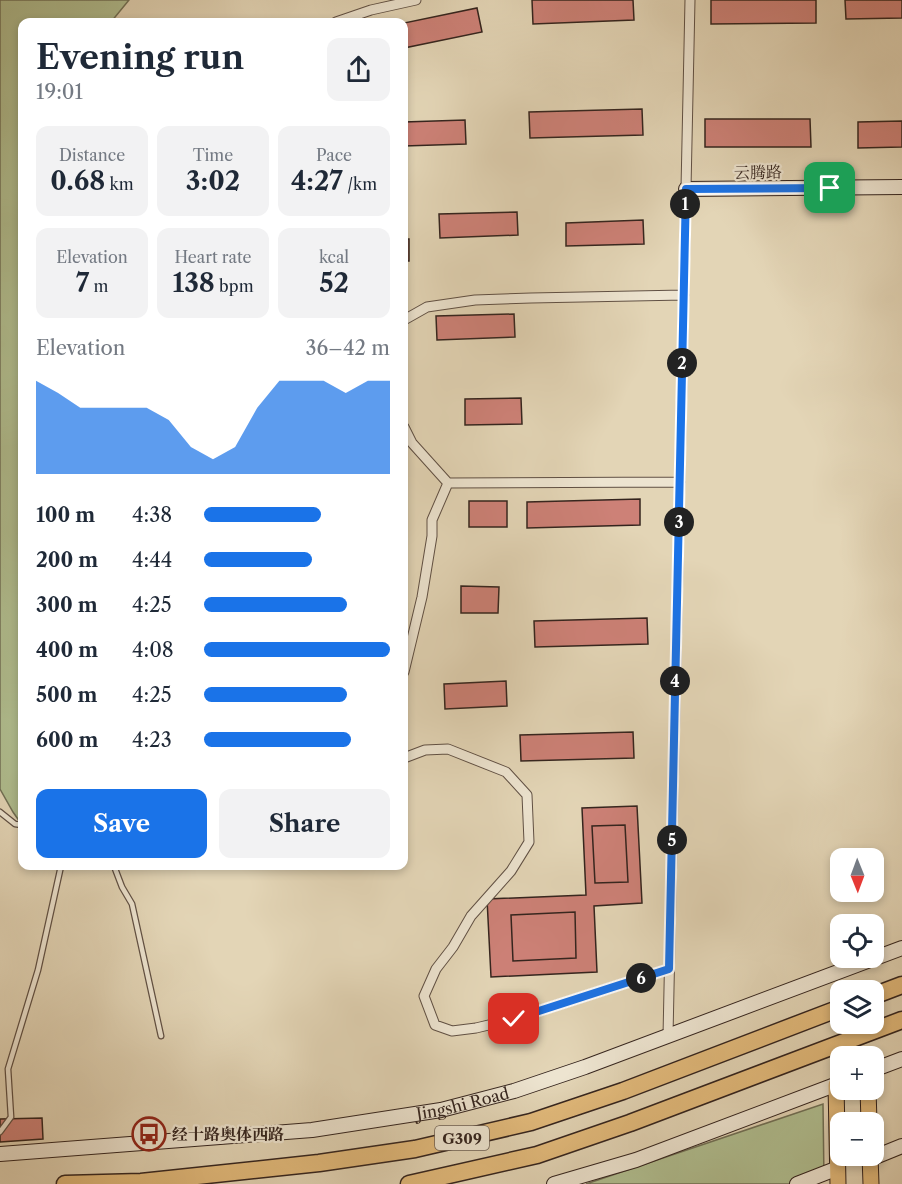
<!DOCTYPE html>
<html lang="en">
<head>
<meta charset="utf-8">
<style>
	body { margin:0; font-family:"Libre Caslon Text","Noto Serif SC",serif; background:#f2f2f3; color:#1f2937; height:100vh; display:flex; flex-direction:column; font-size:22px; white-space:nowrap }
	* { box-sizing:border-box; margin:0 }
	p { font-size:20px; color:#747a83 }
	.icon { flex:none; width:33px; height:33px; fill:none; stroke:currentColor; stroke-width:2; stroke-linecap:round; stroke-linejoin:round }
	.map { position:relative; flex:1; overflow:hidden }
	.panel { position:absolute; left:18px; top:18px; width:390px; height:852px; display:flex; flex-direction:column; background:#fff; border-radius:12px; box-shadow:0 3px 9px #0003 }
	.panel>* { flex:none }
	.needle { width:39px; rotate:179deg }
	.tools { position:absolute; left:830px; top:848px; display:grid; gap:12px }
	.tools a { display:grid; place-items:center; width:54px; height:54px; border-radius:12px; background:#fff; box-shadow:0 3px 9px #0003; font-size:30px }
	.pin { position:absolute; display:grid; place-items:center; width:51px; height:51px; color:#fff; margin:-26px; border-radius:12px; box-shadow:0 3px 9px #0006 }
	.km { position:absolute; width:30px; height:30px; margin:-15px; border-radius:50%; background:#222; color:#fff; font-size:16px; line-height:30px; text-align:center }
	.round { display:grid; place-items:center; flex:none; width:63px; height:63px; border-radius:12px; background:#f2f2f3 }
	.overview { display:flex; align-items:center; justify-content:space-between; height:102px; padding:0 18px }
	h1 { font-size:33px; font-weight:700; line-height:45px }
	.figures { display:grid; grid-template-columns:repeat(3,1fr); gap:9px; height:102px; padding:6px 18px }
	.figures div { display:grid; align-content:center; border-radius:12px; background:#f2f2f3; text-align:center }
	.figures b { font-size:26px; font-weight:700 }
	.figures small { font-size:16px; font-weight:400 }
	.figures p { font-size:16px }
	.chart { height:168px; padding:12px 18px }
	.chart p { display:flex; justify-content:space-between }
	.chart svg { width:100%; height:108px; margin-top:6px; fill:#1a73e8; opacity:.7 }
	.cta { display:flex; gap:12px; margin-top:auto; padding:12px 18px }
	.cta a { flex:1; height:69px; border-radius:12px; background:#1a73e8; color:#fff; font-size:24px; font-weight:700; line-height:69px; text-align:center }
	.cta a+a { background:#f2f2f3; color:#1f2937 }
	ul { padding:0 18px; list-style:none; font-size:20px }
	li { display:grid; grid-template-columns:96px 72px 1fr; align-items:center; height:45px }
	li i { height:15px; border-radius:8px; background:#1a73e8 }
	.map>svg:first-child { display:block }
	.green { fill:#b0be90; stroke:#727157; stroke-width:1.5 }
	.building { fill:#cd8177; stroke:#34241e; stroke-width:1.5 }
	.lines { fill:none; stroke-linecap:round; stroke-linejoin:round }
	.lane-casing { stroke:#605044; stroke-width:7 }
	.street-casing { stroke:#605044; stroke-width:11 }
	.secondary-casing { stroke:#34241e; stroke-width:16 }
	.primary-casing { stroke:#34241e; stroke-width:17 }
	.highway-casing { stroke:#34241e; stroke-width:19 }
	.lane { stroke:#ede4d0; stroke-width:4.5 }
	.street { stroke:#ede4d0; stroke-width:9 }
	.secondary { stroke:#ede4d0; stroke-width:14 }
	.primary { stroke:#e2ba7b; stroke-width:15 }
	.highway { stroke:#e2ba7b; stroke-width:16 }
	.route-casing { stroke:#fff; stroke-width:12 }
	.route { stroke:#1a73e8; stroke-width:8 }
	.labels { text-anchor:middle; dominant-baseline:central; stroke-width:4.5; stroke-linejoin:round; paint-order:stroke }
	.shield { fill:#ede4d0; stroke:#6c5e53; stroke-width:1.5 }
	.shield-label { font-size:15px; font-weight:bold; fill:#34241e }
	.street-label { font-size:16px; fill:#34241e; stroke:#ede4d0 }
	.poi-label { font-size:16px; font-weight:bold; fill:#34241e; stroke:#ede4d0; text-anchor:start }
</style>
</head>
<body>
<div class="map">
<svg width="902" height="1184" viewBox="0 0 902 1184">
	<rect width="100%" height="100%" fill="#e3d5b6"/>
	<filter id="stains"><feTurbulence type="fractalNoise" baseFrequency=".00333" numOctaves="4"/><feColorMatrix values="0 0 0 0 .2 0 0 0 0 .09 0 0 0 0 .02 0 0 0 .5 -.17"/></filter>
	<radialGradient id="worn" r=".72"><stop offset=".6" stop-color="#630" stop-opacity="0"/><stop offset="1" stop-color="#630" stop-opacity=".3"/></radialGradient>
	<!-- green -->
	<path class="green" d="M0,0H129L111,22H22V825L13,812L0,789Z
		M823,1104L824,1179L810,1184H586Z"/>
	<!-- building -->
	<path class="building" d="M532,0H633L634,20L533,24Z
		M711,0H816V23L711,24Z
		M845,0H902V18L846,19Z
		M477,8L482,32L404,48V23Z
		M642,109L643,135L530,138L529,112Z
		M705,119H810L811,147H705Z
		M465,120L466,144L404,146V122Z
		M902,121V147L858,148V122Z
		M517,212L518,235L440,238L439,214Z
		M643,220L644,244L566,246V223Z
		M404,239H409V261H404Z
		M514,314L515,337L437,340L436,316Z
		M521,398L522,424L465,425V399Z
		M640,499V525L527,528V502Z
		M469,501H507V527H469Z
		M461,586L499,587L498,613H461Z
		M647,618L648,644L535,647L534,621Z
		M506,681L507,706L445,709L444,684Z
		M633,732L634,758L521,761L520,735Z
		M637,806L642,903L594,906L597,972L491,977L487,899L586,895L582,808Z
		M625,825L628,882L595,883L592,826Z
		M575,912L576,958L513,961L511,915Z
		M42,1118L43,1139L0,1142V1119Z"/>
	<g class="lines">
		<defs>
			<path id="lane" d="M0,812L15,824L22,825
				M114,866L122,887L132,904L161,1036
				M0,1132L11,1117L8,1069L38,970L61,866"/>
			<path id="street" d="M336,22L371,10L416,0
				M404,320L427,307L475,300L531,298L684,295
				M404,427L412,443L448,483L432,520V536L422,597L404,672
				M448,483L680,482
				M404,757V758L425,750L448,749L506,772L527,795L529,842L511,871L471,916L453,947L436,969L424,996L435,1025L452,1031L476,1028L514,1019L669,969
				M668,1036L690,0"/>
			<g id="secondary">
				<path d="M686,189L902,187"/>
				<path d="M873,1070L902,1059"/>
				<path id="s1" d="M0,1154L312,1130L441,1110L514,1091L585,1067L902,948"/>
				<path d="M870,1159L902,1146"/>
				<path d="M554,1184L636,1160L840,1083"/>
				<path d="M797,1184L838,1168"/>
			</g>
			<path id="primary" d="M836,1085L838,1184
				M868,1089L869,1122
				M870,1155L871,1184"/>
			<path id="highway" d="M873,996L902,985
				M65,1184L141,1182L319,1163L415,1149L531,1122L623,1091L840,1008
				M409,1184L537,1155L630,1123L902,1020"/>
		</defs>
		<!-- lane casing -->
		<use href="#lane" class="lane-casing"/>
		<!-- street casing -->
		<use href="#street" class="street-casing"/>
		<!-- secondary casing -->
		<use href="#secondary" class="secondary-casing"/>
		<!-- primary casing -->
		<use href="#primary" class="primary-casing"/>
		<!-- highway casing -->
		<use href="#highway" class="highway-casing"/>
		<!-- lane -->
		<use href="#lane" class="lane"/>
		<!-- street -->
		<use href="#street" class="street"/>
		<!-- secondary -->
		<use href="#secondary" class="secondary"/>
		<!-- primary -->
		<use href="#primary" class="primary"/>
		<!-- highway -->
		<use href="#highway" class="highway"/>
	</g>
	<g class="lines">
		<defs>
			<path id="route" d="M514,1019L669,969L686,189L830,188"/>
		</defs>
		<!-- route casing -->
		<use href="#route" class="route-casing"/>
		<!-- route -->
		<use href="#route" class="route"/>
	</g>
	<!-- icons -->
	<defs>
		<symbol id="bus-ring" viewBox="-11 -11 22 22"><circle r="9.5" fill="#ede4d0" stroke="#8f2418" stroke-width="1.5"/><path d="M-5-6H5V4H4V6H2V4H-2V6H-4V4H-5ZM-3.5-4V0h7V-4ZM-3.5 1.2v1.5H-2V1.2ZM2 1.2v1.5H3.5V1.2Z" fill="#8f2418"/></symbol>
	</defs>
	<g fill-rule="evenodd">
		<use href="#bus-ring" x="130" y="1115" width="38" height="38"/>
	</g>
	<g class="labels">
		<!-- shield labels -->
		<rect class="shield" x="435" y="1126" width="54" height="24" rx="4.5"/>
		<g class="shield-label">
			<text x="462" y="1138">G309</text>
		</g>
		<!-- street labels -->
		<g class="street-label">
			<text transform="translate(758 172) rotate(-1)">云腾路</text>
			<text stroke="none"><textPath href="#s1" startOffset="466">Jingshi Road</textPath></text>
		</g>
		<!-- poi labels -->
		<g class="poi-label">
			<text x="172" y="1134">经十路奥体西路</text>
		</g>
	</g>
	<rect width="100%" height="100%" filter="url(#stains)"/>
	<rect width="100%" height="100%" fill="url(#worn)"/>
</svg>
<div class="tools">
<a><svg class="needle" viewBox="-14 -14 28 28"><path d="M0-13l5 13h-10z" fill="#e53935"/><path d="M0 13l5-13h-10z" fill="#747a83"/></svg></a>
<a><svg class="icon" aria-label="locate" viewBox="0 0 24 24"><circle cx="12" cy="12" r="6"/><path d="M12 2v4M12 18v4M2 12h4M18 12h4"/></svg></a>
<a><svg class="icon" aria-label="layers" viewBox="0 0 24 24"><path d="M12 4l9 5-9 5-9-5zM3 14l9 5 9-5"/></svg></a>
<a>+</a>
<a>−</a>
</div>
<div class="pin" style="left:830px;top:188px;background:#1e9e55"><svg class="icon" aria-label="arrive" viewBox="0 0 24 24"><path d="M6 21V4h12l-3 4 3 4H6"/></svg></div>
<div class="pin" style="left:514px;top:1019px;background:#d93025"><svg class="icon" aria-label="check" viewBox="0 0 24 24"><path d="M5 12l5 5 9-10"/></svg></div>
<b class="km" style="left:685px;top:204px">1</b>
<b class="km" style="left:682px;top:363px">2</b>
<b class="km" style="left:679px;top:522px">3</b>
<b class="km" style="left:675px;top:681px">4</b>
<b class="km" style="left:672px;top:840px">5</b>
<b class="km" style="left:641px;top:978px">6</b>
<section class="panel">
<div class="overview"><div><h1>Evening run</h1><p>19:01</p></div><a class="round"><svg class="icon" aria-label="share" viewBox="0 0 24 24"><path d="M12 15V3M7 8l5-5 5 5M5 13v7h14v-7"/></svg></a></div>
<div class="figures">
<div><p>Distance</p><b>0.68<small> km</small></b></div>
<div><p>Time</p><b>3:02</b></div>
<div><p>Pace</p><b>4:27<small> /km</small></b></div>
</div>
<div class="figures">
<div><p>Elevation</p><b>7<small> m</small></b></div>
<div><p>Heart rate</p><b>138<small> bpm</small></b></div>
<div><p>kcal</p><b>52</b></div>
</div>
<div class="chart"><p><span>Elevation</span>36–42 m</p>
<svg viewBox="0 0 160 44" preserveAspectRatio="none"><path d="M0 44V6L10 11L20 17L30 17L40 17L50 17L60 22L70 33L80 38L90 33L100 17L110 6L120 6L130 6L140 11L150 6L160 6V44z"/></svg>
</div>
<ul>
<li><b>100 m</b>4:38<i style="width:63%"></i></li>
<li><b>200 m</b>4:44<i style="width:58%"></i></li>
<li><b>300 m</b>4:25<i style="width:77%"></i></li>
<li><b>400 m</b>4:08<i style="width:100%"></i></li>
<li><b>500 m</b>4:25<i style="width:77%"></i></li>
<li><b>600 m</b>4:23<i style="width:79%"></i></li>
</ul>
<div class="cta"><a>Save</a><a>Share</a></div>
</section>
</div>
</body>
</html>
